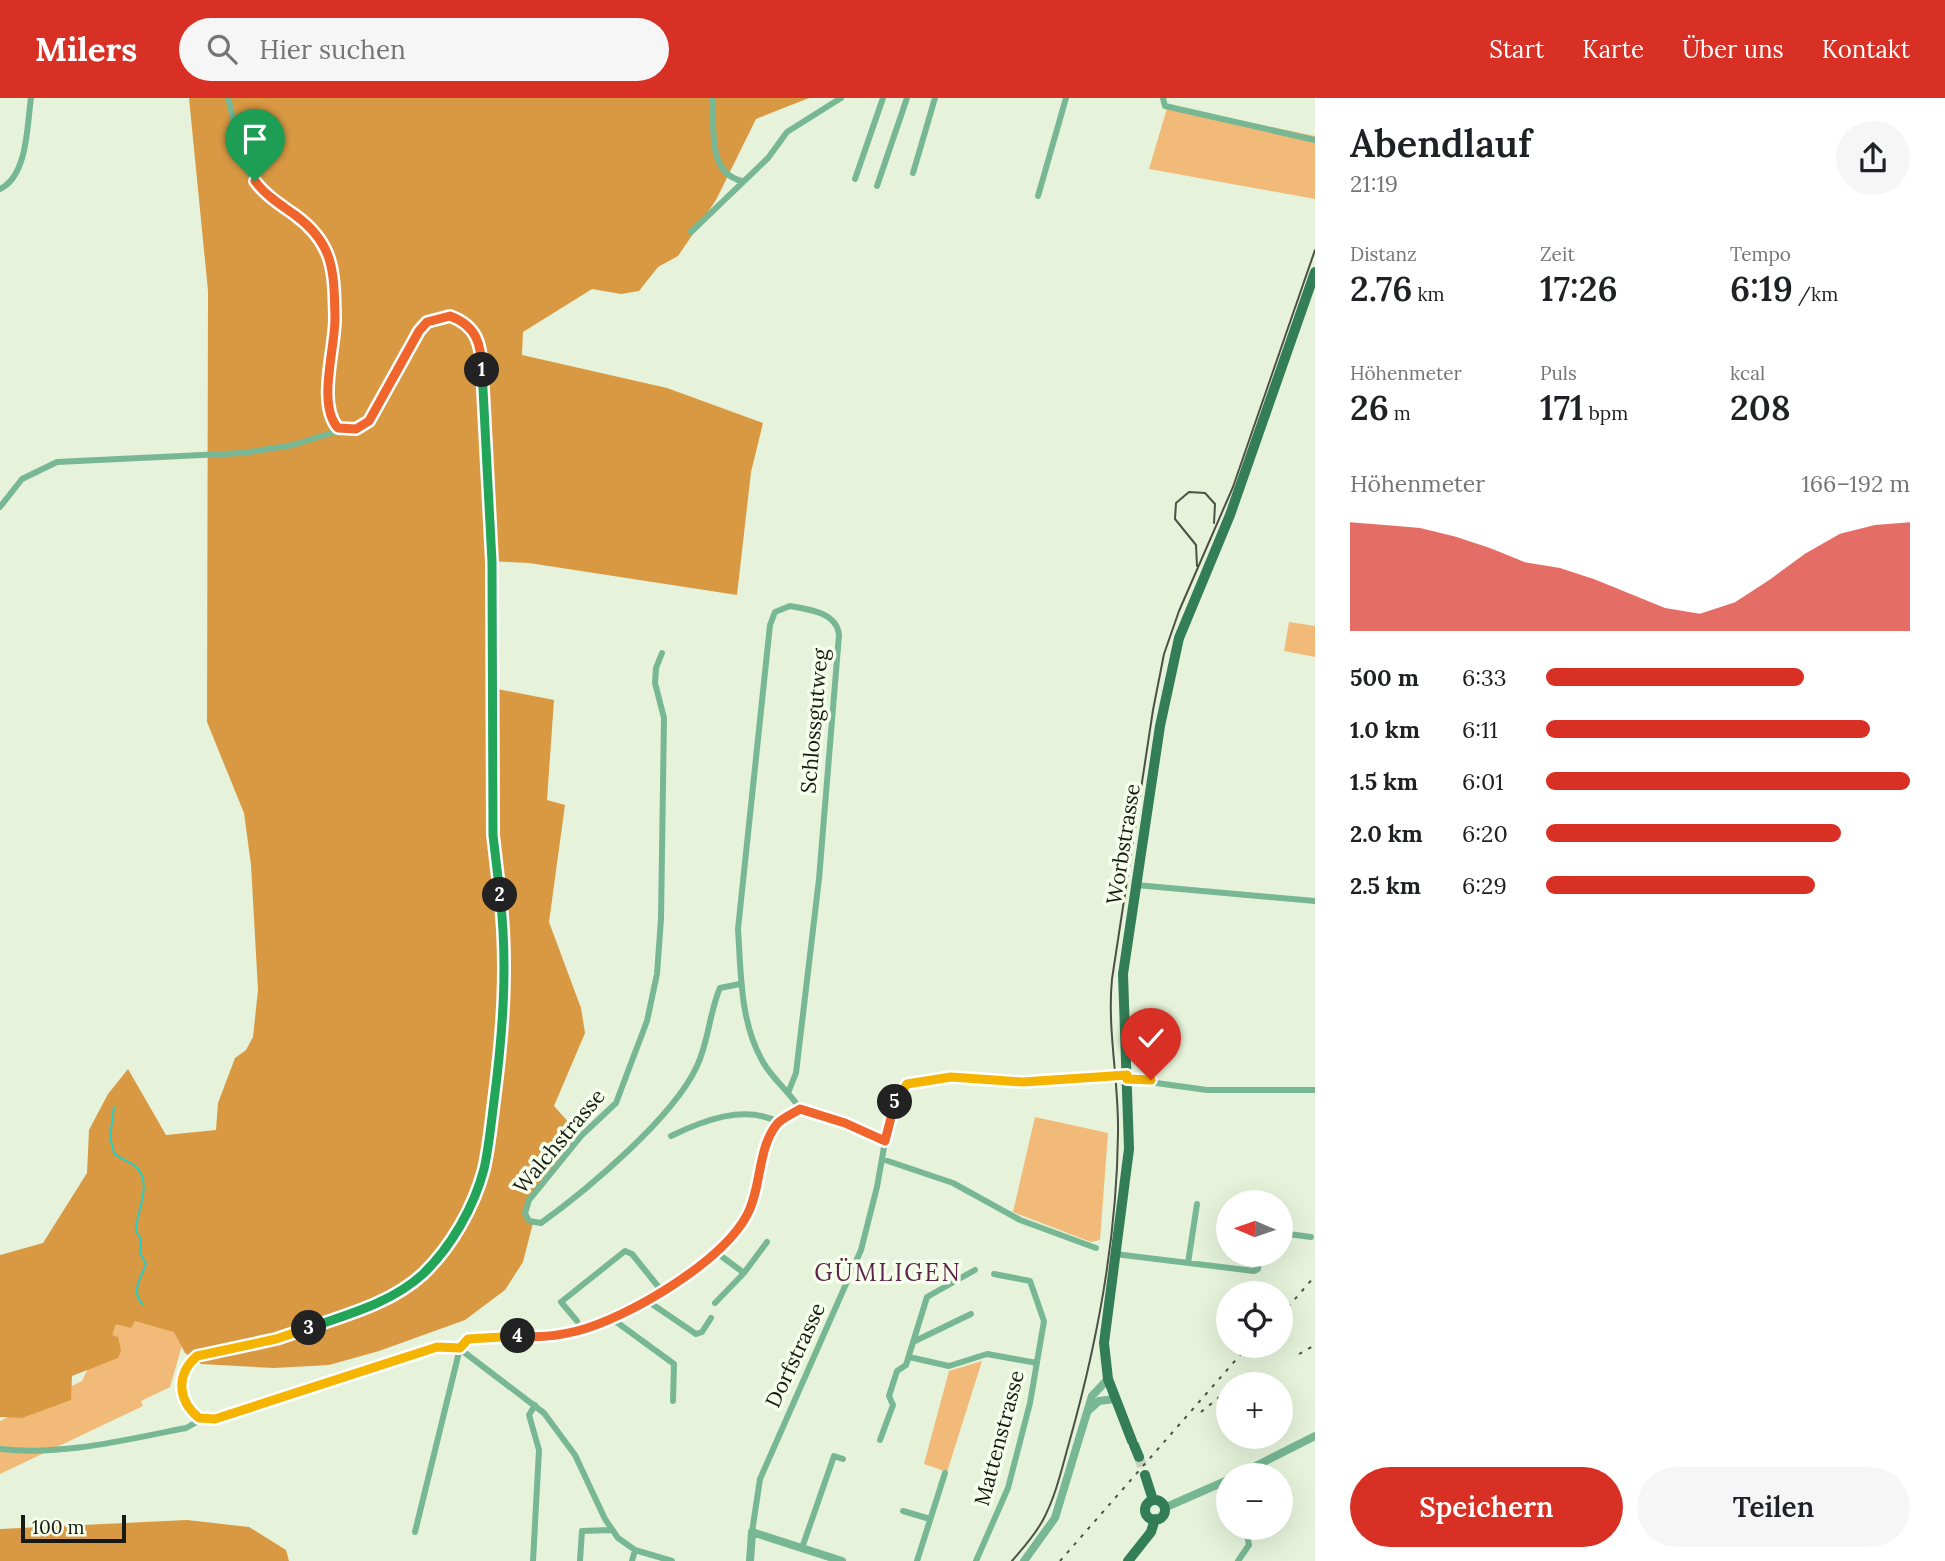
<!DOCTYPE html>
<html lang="de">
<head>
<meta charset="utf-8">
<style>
	body { margin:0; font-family:Lora,serif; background:#f6f6f6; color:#202124; height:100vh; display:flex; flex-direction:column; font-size:26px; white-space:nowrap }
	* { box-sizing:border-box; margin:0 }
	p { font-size:23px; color:#757577 }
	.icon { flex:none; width:38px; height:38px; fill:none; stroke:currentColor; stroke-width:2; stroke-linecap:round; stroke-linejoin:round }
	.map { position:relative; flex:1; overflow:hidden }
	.drawer { display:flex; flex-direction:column; background:#fff; width:630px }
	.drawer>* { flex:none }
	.needle { width:46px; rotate:272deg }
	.tools { position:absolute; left:1216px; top:1092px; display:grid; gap:14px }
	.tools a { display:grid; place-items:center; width:77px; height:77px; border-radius:50%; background:#fff; box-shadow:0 7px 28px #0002; font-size:35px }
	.scale { position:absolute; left:21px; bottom:18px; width:105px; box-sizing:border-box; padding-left:7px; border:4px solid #161a12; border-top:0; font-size:19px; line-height:24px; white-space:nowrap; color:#161a12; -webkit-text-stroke:5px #f5ffeb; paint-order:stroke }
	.pin { position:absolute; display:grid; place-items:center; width:60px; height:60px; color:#fff; margin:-72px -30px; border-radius:50% 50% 50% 0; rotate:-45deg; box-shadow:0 0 7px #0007 }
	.pin .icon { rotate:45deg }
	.km { position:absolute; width:35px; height:35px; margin:-18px; border-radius:50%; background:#222; color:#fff; font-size:19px; line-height:35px; text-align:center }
	.round { display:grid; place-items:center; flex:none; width:74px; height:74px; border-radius:37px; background:#f6f6f6 }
	.summary { display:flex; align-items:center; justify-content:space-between; height:119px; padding:0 35px }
	h1 { font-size:38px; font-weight:600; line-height:52px }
	.metrics { display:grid; grid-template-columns:repeat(3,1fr); gap:10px; height:119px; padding:7px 35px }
	.metrics div { display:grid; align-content:center }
	.metrics b { font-size:35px; font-weight:600 }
	.metrics small { font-size:19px; font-weight:400 }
	.metrics p { font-size:19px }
	.chart { height:196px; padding:14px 35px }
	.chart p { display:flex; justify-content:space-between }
	.chart svg { width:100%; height:126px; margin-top:7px; fill:#d93025; opacity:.7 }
	.cta { display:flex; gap:14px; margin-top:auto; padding:14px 35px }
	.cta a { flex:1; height:80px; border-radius:42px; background:#d93025; color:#fff; font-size:28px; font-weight:600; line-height:80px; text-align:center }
	.cta a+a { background:#f6f6f6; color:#202124 }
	ul { padding:0 35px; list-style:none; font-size:23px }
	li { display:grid; grid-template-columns:112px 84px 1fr; align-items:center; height:52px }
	li i { height:18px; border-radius:9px; background:#d93025 }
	header { display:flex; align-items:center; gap:42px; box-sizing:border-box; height:98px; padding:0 35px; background:#d93025; color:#fff }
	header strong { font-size:33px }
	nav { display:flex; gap:38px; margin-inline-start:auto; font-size:24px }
	.search { width:490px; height:63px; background:#f6f6f6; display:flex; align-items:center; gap:18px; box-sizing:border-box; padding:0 24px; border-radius:38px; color:#757577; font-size:26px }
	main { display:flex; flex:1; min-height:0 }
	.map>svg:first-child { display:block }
	.green { fill:#f1ba78 }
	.forest { fill:#d99943 }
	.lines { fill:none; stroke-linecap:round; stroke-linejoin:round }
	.stream { stroke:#29cdc2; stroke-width:2 }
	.primary-tunnel { stroke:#c7d2bc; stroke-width:10; stroke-dasharray:10 5; stroke-linecap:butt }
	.minor { stroke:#78b793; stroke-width:6 }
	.tertiary { stroke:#78b793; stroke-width:8 }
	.primary { stroke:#337d57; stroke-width:10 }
	.tram { stroke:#4b5145; stroke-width:2 }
	.rail { stroke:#4b5145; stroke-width:2; stroke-dasharray:3.5 7; stroke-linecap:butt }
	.split-1-casing { stroke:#fff; stroke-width:14 }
	.split-2-casing { stroke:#fff; stroke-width:14 }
	.split-3-casing { stroke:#fff; stroke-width:14 }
	.split-4-casing { stroke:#fff; stroke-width:14 }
	.split-5-casing { stroke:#fff; stroke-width:14 }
	.split-6-casing { stroke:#fff; stroke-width:14 }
	.split-1 { stroke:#f0652b; stroke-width:9 }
	.split-2 { stroke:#22a559; stroke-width:9 }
	.split-3 { stroke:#22a559; stroke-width:9 }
	.split-4 { stroke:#f5b400; stroke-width:9 }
	.split-5 { stroke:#f0652b; stroke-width:9 }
	.split-6 { stroke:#f5b400; stroke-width:9 }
	.labels { text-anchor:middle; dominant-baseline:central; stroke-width:7; stroke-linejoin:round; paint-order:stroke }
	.street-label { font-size:21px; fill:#161a12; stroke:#f5ffeb }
	.quarter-label { font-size:24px; letter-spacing:2px; fill:#5f234a; stroke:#f5ffeb }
</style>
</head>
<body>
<header>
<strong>Milers</strong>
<div class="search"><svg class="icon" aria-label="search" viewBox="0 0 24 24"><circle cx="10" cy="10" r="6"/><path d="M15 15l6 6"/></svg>Hier suchen</div>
<nav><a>Start</a><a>Karte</a><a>Über uns</a><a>Kontakt</a></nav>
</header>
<main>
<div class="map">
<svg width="1315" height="1463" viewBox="0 0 1315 1463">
	<rect width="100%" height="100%" fill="#e6f3da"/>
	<!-- green -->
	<path class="green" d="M1168,7L1315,38V101L1149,71Z
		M1289,524L1315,528V559L1284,553Z
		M1035,1019L1108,1035L1100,1142L1091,1144L1013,1114Z
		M118,1207L186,1234L170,1289L141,1303L143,1308L0,1376V1323L82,1283Z
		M982,1263L947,1374L924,1366L949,1273Z"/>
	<!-- forest -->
	<path class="forest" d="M189,0H809L756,21L716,102L678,158L658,169L639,193L621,196L592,191L523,234L522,257L667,290L763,325L751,374L737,497L529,465L486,463L487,589L554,602L547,702L565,707L549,824L581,910L585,935L554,1008L581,1038L525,1111L533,1125L523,1164L505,1192L465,1222L379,1253L329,1267L274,1270L201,1266L185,1255L174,1234L135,1223L131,1230L116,1226L112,1237L118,1239L121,1252L118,1260L72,1278L71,1302L22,1320L0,1319V1157L43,1145L87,1075L89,1032L108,996L128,971L166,1037L216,1032L218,1005L235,960L246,952L253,939L258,892L251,767L244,715L207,624L208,193Z
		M187,1422L249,1429L286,1452L289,1463H0V1431Z"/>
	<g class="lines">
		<!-- stream -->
		<path class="stream" d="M114,1009L110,1039L114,1055C121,1062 133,1064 138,1071C152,1088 136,1114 136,1133L141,1141L140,1155L146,1166C141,1180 130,1193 143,1207"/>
		<!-- primary-tunnel -->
		<path class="primary-tunnel" d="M1139,1359L1145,1377"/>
		<!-- minor -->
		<path class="minor" d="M228,0C236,29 239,67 260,90C279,111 317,121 326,150C336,177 336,211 334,240C332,263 321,296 330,319C333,326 338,332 346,332C394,336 400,199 455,220C471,226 476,236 481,251L492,464L493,737L504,865L499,959L484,1070L475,1096L441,1158L398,1194L371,1208L288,1238L207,1254L193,1262L183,1275L181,1291L187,1308L199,1320L215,1321L437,1249L456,1248L544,1315L575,1357L605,1421L618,1440L635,1452L672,1463
			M713,0C714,29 707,75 742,83
			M1163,0L1165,8L1315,42
			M913,75L935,0
			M855,81L883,0
			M877,88L907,0
			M0,91C28,78 27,26 31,0
			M1038,98L1066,0
			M691,134L768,60L787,34L841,0
			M0,409L22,381L57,364L243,355L293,347L341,332
			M662,555L656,570L655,585L664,620L661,821L657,876L647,923L616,1005L581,1038L529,1102L525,1115L529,1123L541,1125C587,1092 674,1019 697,968C709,943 709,915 720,890L740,886
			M1136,787L1315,803
			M1127,981L1207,992H1315
			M788,995L796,975L819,781L839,537C837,515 809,511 790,508L775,514L770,527L738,831C741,875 740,925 763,964C773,982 790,994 800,1011
			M800,1011L845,1025L885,1043
			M671,1038C702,1023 744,1006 778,1024
			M882,1061L953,1085L1020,1122L1096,1150
			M1281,1135L1311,1139
			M1115,1156L1254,1173L1258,1171L1260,1157
			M1188,1165L1197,1106
			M744,1175L767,1144
			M646,1202L696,1236L702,1234L711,1220
			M715,1205L744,1175L717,1155
			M611,1220L674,1266L673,1303
			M577,1223L561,1204L625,1153L632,1156L661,1192
			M913,1244L971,1216
			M909,1259L949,1268L987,1256L1037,1265
			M880,1342L893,1307L889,1298L897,1273L906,1267L927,1199L975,1172
			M0,1351C63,1358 124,1342 186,1330L202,1321
			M903,1413L930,1421
			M415,1434L461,1246L468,1241C501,1238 536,1242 569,1235C621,1224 723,1164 747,1116C762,1088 757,1051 778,1025C781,1021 794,1015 800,1011
			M752,1434L760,1381L861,1152L877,1089L887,1032L902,990C931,968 990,984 1024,984C1058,984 1093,977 1127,977
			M802,1450L834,1358L843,1361
			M533,1463L539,1352L529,1317L535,1307
			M580,1463L582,1433L611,1432
			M632,1463L635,1452
			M917,1463L945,1375
			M976,1463L1008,1390L1030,1305L1044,1223L1030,1183L994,1176
			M1238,1463L1249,1447L1246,1430"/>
		<!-- tertiary -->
		<path class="tertiary" d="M1089,1312L1099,1303L1115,1301
			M1238,1377L1315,1338
			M1164,1410L1228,1382
			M750,1463L752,1434L842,1463
			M1024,1463L1055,1420L1092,1298L1108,1281"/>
		<!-- primary -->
		<path class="primary" d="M1132,1343L1108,1281L1104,1245L1129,1051L1123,876L1160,628L1179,540L1230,417L1315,174
			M1134,1347L1139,1359
			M1145,1377L1153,1402
			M1145 1412a10 10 0 1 1 20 0a10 10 0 1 1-20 0Z
			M1128,1463L1151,1434L1155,1421"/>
		<!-- tram -->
		<path class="tram" d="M1197,468L1196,447L1175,421L1176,405L1189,394L1205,395L1215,406L1214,425
			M1012,1463C1024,1449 1036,1436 1044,1420C1056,1397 1062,1370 1069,1345C1097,1246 1117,1138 1118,1035C1119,983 1107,932 1112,881L1153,612L1164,556L1179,513L1233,389L1315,152"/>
		<!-- rail -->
		<path class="rail" d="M1281,1217L1315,1178
			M1299,1256L1315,1247
			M1238,1286L1250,1280
			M1201,1314L1228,1292
			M1060,1463L1248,1248"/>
	</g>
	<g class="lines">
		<defs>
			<path id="split-1" d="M255,83C265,97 281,107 295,117C335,146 334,175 335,221C335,251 317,307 338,330L356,331L369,323L419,233L427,224L450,218C477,228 481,246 482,272"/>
			<path id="split-2" d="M482,272L492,464L493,737L500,797"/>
			<path id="split-3" d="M309,1230C349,1216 391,1205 423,1176C451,1149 474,1109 484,1071C489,1049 491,1026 494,1003C503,934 508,866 500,797"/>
			<path id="split-4" d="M309,1230L276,1241L197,1258C175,1277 178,1303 199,1320L215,1321L437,1249L460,1250L468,1241L518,1238"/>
			<path id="split-5" d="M518,1238C538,1240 557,1238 577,1233C628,1220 722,1164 747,1117C762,1089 757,1051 777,1026C781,1021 794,1015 800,1011L845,1025L885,1043L895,1004"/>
			<path id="split-6" d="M895,1004L907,986L951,979L1023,984L1127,977V981L1151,982"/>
		</defs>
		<!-- split-1 casing -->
		<use href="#split-1" class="split-1-casing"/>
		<!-- split-2 casing -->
		<use href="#split-2" class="split-2-casing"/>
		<!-- split-3 casing -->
		<use href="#split-3" class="split-3-casing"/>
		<!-- split-4 casing -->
		<use href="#split-4" class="split-4-casing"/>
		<!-- split-5 casing -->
		<use href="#split-5" class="split-5-casing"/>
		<!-- split-6 casing -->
		<use href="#split-6" class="split-6-casing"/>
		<!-- split-1 -->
		<use href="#split-1" class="split-1"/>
		<!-- split-2 -->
		<use href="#split-2" class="split-2"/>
		<!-- split-3 -->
		<use href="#split-3" class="split-3"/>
		<!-- split-4 -->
		<use href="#split-4" class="split-4"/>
		<!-- split-5 -->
		<use href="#split-5" class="split-5"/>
		<!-- split-6 -->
		<use href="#split-6" class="split-6"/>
	</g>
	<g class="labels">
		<!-- street labels -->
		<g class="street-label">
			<text transform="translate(814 623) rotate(-85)">Schlossgutweg</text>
			<text transform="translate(1123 746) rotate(-81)">Worbstrasse</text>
			<text transform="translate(559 1043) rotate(-50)">Walchstrasse</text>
			<text transform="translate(795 1257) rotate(-65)">Dorfstrasse</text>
			<text transform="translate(999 1340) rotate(-75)">Mattenstrasse</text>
		</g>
		<!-- quarter labels -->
		<g class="quarter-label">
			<text x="888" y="1174">GÜMLIGEN</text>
		</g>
	</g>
</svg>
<div class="tools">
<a><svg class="needle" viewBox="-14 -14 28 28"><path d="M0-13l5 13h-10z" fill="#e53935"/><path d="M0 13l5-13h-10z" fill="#757577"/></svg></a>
<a><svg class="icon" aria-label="locate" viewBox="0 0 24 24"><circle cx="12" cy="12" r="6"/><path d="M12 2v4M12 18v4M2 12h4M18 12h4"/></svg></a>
<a>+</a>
<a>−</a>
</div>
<div class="scale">100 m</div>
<div class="pin" style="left:255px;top:83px;background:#1e9e55"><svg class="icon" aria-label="arrive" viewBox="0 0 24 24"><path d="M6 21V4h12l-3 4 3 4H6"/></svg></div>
<div class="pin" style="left:1151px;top:982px;background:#d93025"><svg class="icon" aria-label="check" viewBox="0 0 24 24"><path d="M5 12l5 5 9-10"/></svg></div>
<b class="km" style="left:482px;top:272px">1</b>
<b class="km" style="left:500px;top:797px">2</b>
<b class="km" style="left:309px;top:1230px">3</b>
<b class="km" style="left:518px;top:1238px">4</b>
<b class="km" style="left:895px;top:1004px">5</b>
</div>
<section class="drawer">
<div class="summary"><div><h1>Abendlauf</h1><p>21:19</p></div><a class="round"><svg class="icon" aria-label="share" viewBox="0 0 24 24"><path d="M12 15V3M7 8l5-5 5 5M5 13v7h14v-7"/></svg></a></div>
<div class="metrics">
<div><p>Distanz</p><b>2.76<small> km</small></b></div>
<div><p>Zeit</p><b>17:26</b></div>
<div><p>Tempo</p><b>6:19<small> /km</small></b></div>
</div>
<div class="metrics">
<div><p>Höhenmeter</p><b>26<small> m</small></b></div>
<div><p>Puls</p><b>171<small> bpm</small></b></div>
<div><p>kcal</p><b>208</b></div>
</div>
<div class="chart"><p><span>Höhenmeter</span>166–192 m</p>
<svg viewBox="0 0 160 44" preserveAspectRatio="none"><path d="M0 44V6L10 7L20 8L30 11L40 15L50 20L60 22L70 26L80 31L90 36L100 38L110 34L120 26L130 17L140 10L150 7L160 6V44z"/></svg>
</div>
<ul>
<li><b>500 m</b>6:33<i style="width:71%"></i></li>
<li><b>1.0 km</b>6:11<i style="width:89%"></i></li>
<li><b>1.5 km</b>6:01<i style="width:100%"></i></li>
<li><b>2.0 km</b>6:20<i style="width:81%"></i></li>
<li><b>2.5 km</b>6:29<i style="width:74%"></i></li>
</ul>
<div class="cta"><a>Speichern</a><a>Teilen</a></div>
</section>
</main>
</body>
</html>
